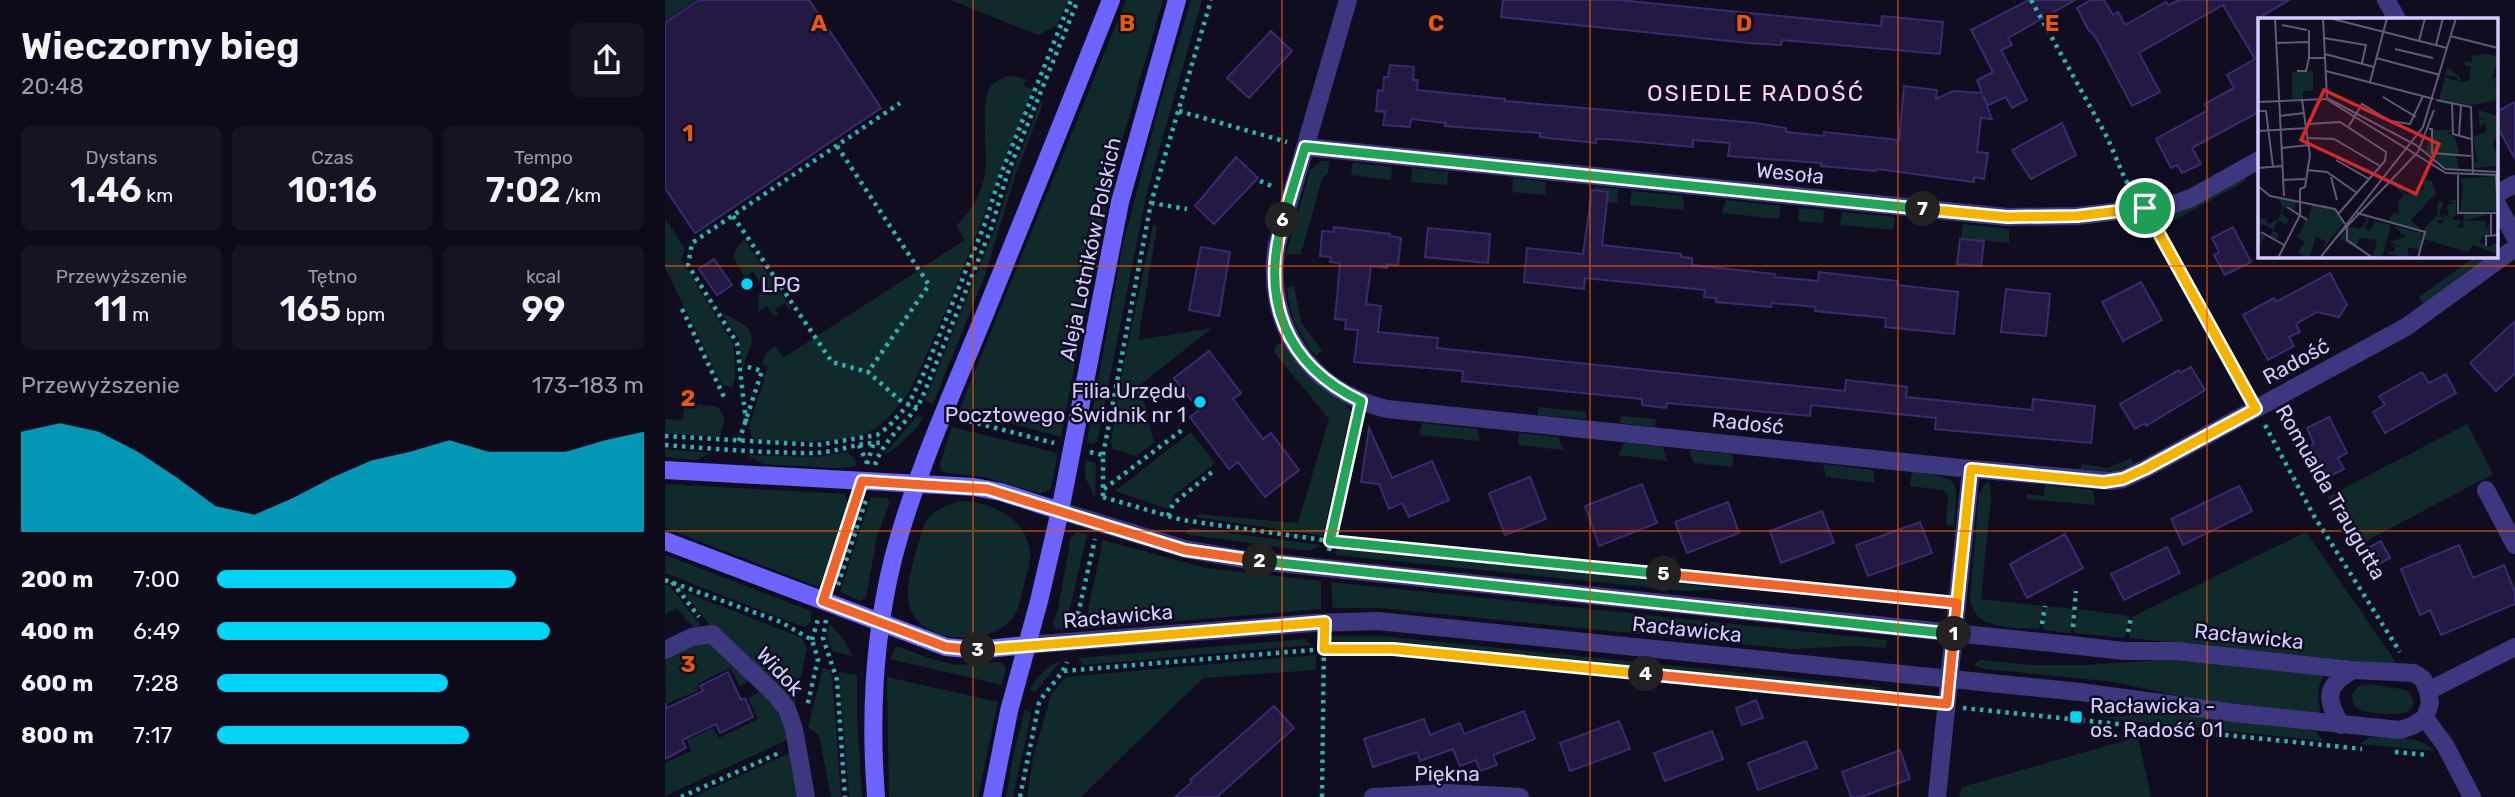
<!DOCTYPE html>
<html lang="pl">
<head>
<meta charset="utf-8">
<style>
	body { margin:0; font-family:Rubik,sans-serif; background:#161322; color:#f1f3f6; height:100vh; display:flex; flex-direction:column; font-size:26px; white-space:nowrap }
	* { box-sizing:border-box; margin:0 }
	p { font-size:23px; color:#9a9aa2 }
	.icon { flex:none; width:38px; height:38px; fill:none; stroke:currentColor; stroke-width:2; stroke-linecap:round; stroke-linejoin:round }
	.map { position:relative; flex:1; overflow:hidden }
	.sheet { display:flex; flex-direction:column; background:#0d0a19; width:665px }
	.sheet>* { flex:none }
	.pin { position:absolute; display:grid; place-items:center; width:60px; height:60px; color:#fff; margin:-30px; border:4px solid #fff; border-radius:50%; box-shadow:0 2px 7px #0007 }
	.km { position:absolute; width:35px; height:35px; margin:-18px; border-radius:50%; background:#222; color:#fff; font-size:19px; line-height:35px; text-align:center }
	.round { display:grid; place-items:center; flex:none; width:74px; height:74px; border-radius:10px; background:#161322 }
	.head { display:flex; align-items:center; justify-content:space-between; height:119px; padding:0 21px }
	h1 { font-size:38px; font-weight:600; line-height:52px }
	.metrics { display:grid; grid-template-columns:repeat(3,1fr); gap:10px; height:119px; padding:7px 21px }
	.metrics div { display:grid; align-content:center; border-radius:10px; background:#161322; text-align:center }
	.metrics b { font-size:35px; font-weight:600 }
	.metrics small { font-size:19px; font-weight:400 }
	.metrics p { font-size:19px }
	.chart { height:196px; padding:14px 21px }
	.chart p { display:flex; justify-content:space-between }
	.chart svg { width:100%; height:126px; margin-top:7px; fill:#00d5f7; opacity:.7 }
	ul { padding:0 21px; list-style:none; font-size:23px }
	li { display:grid; grid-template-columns:112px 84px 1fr; align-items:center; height:52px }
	li i { height:18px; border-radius:9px; background:#00d5f7 }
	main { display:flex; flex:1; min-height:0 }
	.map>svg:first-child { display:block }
	.green { fill:#102a2b }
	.building { fill:#231942; stroke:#3a2a6e; stroke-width:2 }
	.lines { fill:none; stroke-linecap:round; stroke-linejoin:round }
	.path { stroke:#2cb3b0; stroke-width:4.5; stroke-dasharray:3.5 5; stroke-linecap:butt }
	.street { stroke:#3d3780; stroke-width:18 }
	.secondary { stroke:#6d63ff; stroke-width:18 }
	.split-1-casing { stroke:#fff; stroke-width:14 }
	.split-2-casing { stroke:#fff; stroke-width:14 }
	.split-3-casing { stroke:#fff; stroke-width:14 }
	.split-4-casing { stroke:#fff; stroke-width:14 }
	.split-5-casing { stroke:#fff; stroke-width:14 }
	.split-6-casing { stroke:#fff; stroke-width:14 }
	.split-7-casing { stroke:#fff; stroke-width:14 }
	.split-8-casing { stroke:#fff; stroke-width:14 }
	.split-1 { stroke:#f5b400; stroke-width:9 }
	.split-2 { stroke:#22a559; stroke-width:9 }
	.split-3 { stroke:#f0652b; stroke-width:9 }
	.split-4 { stroke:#f5b400; stroke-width:9 }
	.split-5 { stroke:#f0652b; stroke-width:9 }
	.split-6 { stroke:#22a559; stroke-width:9 }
	.split-7 { stroke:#22a559; stroke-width:9 }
	.split-8 { stroke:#f5b400; stroke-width:9 }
	.grid { fill:none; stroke:#e8590c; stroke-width:2; stroke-opacity:0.55 }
	.poi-dot { fill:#00d5f7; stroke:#110d21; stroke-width:2.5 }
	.labels { text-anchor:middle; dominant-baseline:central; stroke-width:5; stroke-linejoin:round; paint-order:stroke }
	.street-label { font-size:21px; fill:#d4ccff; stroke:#110d21 }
	.poi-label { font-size:21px; fill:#d4ccff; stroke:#110d21; text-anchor:start }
	.neighbourhood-label { font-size:23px; letter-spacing:2px; fill:#ffceeb; stroke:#110d21 }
	.inset-road { fill:none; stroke:#5f597a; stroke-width:2 }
	.view { fill:#d62828; fill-opacity:0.15; stroke:#d62828; stroke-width:3.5 }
	.inset-edge { fill:none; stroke:#d4ccff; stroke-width:3.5 }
	.grid-label { font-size:23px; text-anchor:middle; font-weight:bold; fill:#e8590c; stroke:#110d21; stroke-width:5; stroke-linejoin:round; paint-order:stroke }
</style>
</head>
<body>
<main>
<section class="sheet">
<div class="head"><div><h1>Wieczorny bieg</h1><p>20:48</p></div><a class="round"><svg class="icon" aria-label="share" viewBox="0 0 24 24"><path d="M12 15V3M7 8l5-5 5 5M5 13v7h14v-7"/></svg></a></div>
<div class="metrics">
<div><p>Dystans</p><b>1.46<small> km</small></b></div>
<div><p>Czas</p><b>10:16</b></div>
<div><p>Tempo</p><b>7:02<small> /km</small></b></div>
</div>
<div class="metrics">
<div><p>Przewyższenie</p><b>11<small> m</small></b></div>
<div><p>Tętno</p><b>165<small> bpm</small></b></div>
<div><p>kcal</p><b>99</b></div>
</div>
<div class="chart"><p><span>Przewyższenie</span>173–183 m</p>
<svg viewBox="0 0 160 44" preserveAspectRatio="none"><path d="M0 44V9L10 6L20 9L30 16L40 25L50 35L60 38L70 32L80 25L90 19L100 16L110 12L120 16L130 16L140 16L150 12L160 9V44z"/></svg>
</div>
<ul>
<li><b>200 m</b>7:00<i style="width:70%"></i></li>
<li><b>400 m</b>6:49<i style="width:78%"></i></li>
<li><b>600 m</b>7:28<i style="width:54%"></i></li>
<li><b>800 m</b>7:17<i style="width:59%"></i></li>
</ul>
</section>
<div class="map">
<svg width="1850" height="797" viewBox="0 0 1850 797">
	<rect width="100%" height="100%" fill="#110d21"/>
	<!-- green -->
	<path class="green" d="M0,0H31L0,21Z
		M286,0H403L393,25L373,35Z
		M461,0H498L451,161L434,238L396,437L294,410Z
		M526,0H537L481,196L432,442L428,444L422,442L457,249L494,106Z
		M347,76L361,79L359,86L368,90C326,191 292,294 244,392C234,406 221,422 206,431C180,445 122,441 92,440L87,437L84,427L103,367L97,365L100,354L110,346L118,358L300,240L291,226C306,212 316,194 320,174C324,153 313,98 328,84C333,79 340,77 347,76Z
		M377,99L376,109L352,170L320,275L268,404L260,400L332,223L349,169Z
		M656,161H665L663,173L657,179L636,254L621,255L645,170Z
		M688,163L727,167L726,180L686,175Z
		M747,168L783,172L782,185L746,182Z
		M848,178L881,182L880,195L847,192Z
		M1579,178L1581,181L1501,225L1496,217L1520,209Z
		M930,187L953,189L952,203L929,201Z
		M967,191L1018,196L1019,210L965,205Z
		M1061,200L1115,206L1114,219L1057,213Z
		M1134,208L1159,210L1158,223L1133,221Z
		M1177,212L1230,217L1228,230L1175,225Z
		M0,218L20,249L16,260L69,345L70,380L67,387L57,385L0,267Z
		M1298,224L1344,229V243L1296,238Z
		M488,225L492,226L473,340L547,328L475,385L489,443L471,456L448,449L446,441L455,382Z
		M79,239L126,308L124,309L119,303L110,309L113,314L109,316L102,306L93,312L94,299L92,296L100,290L88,272L80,277L68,257L72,247Z
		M1811,256H1823L1758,303L1754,297Z
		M629,285L636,322L657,350L651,356C633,335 625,315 622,288Z
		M56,312C94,332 91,331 77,370L74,339Z
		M612,344H618C629,360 640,374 655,387C665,395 678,400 686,411L658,536L532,517V514L633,523L664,419L609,352Z
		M19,402L53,407L60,418L55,437L0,433V419L18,420Z
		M873,407L921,412V419L873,415Z
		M252,416L258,418C248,434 234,446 218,456Z
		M956,416L991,419L990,427L955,423Z
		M757,423L813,429L815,441L754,435Z
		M1802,424L1828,474L1690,547L1662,497Z
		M287,427L393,453L386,488L380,492L374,493L319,477L281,473L276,470L275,464Z
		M526,432L550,463L509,495L503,509L450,491Z
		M854,433L893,437L898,450L853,445Z
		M959,443L998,447L1002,461L953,455Z
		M0,449L46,453L31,460L0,457Z
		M1027,450L1065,454L1069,458L1067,467L1029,463L1025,454Z
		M182,452L190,459L191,466L171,468L98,464L82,455L153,457Z
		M1466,458L1469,464L1448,471L1416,469V464L1442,468Z
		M421,460L431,464L430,498L420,477Z
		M1158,464L1208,470L1210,483L1161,477Z
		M1247,472C1297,478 1293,478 1289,526L1281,525L1283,496L1278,490L1245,486Z
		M1324,481L1326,497L1316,599L1378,606L1374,629C1349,627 1307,631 1305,597L1314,494L1319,485Z
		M0,484L181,494V501L185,504L154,587L0,528Z
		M1380,485L1428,490L1430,505L1362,499L1361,494L1379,496Z
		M206,497L222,498L225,502L212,536L201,597L195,601L175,592Z
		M295,501C327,502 362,517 365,554C365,564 361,576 359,585C355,600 354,613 342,624C314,647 245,643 243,596C242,576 254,542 260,523C269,509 280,506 295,501Z
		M525,528L655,545L644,551L525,535L520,533Z
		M412,532L422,534L400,630L391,629L388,623L393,610L406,537Z
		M1641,532L1733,665L1464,638L1467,617Z
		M438,540L541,568L656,581V609L419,629Z
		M672,547L1065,589L1020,591L671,555Z
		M0,555L146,611V622L141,626H136L0,573Z
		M666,582L1222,640L1221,648L1189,646L1126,649L713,608H668Z
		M0,585L5,586L35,625L29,628L12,609L0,614Z
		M17,591L137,638L142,648L129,708L51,632Z
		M1381,606L1409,609L1406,633L1378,630Z
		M1413,609L1464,616L1460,638L1409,633Z
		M165,624L179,640L188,656L167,651L162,635Z
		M666,636H717L1216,687V693L716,642H666Z
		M640,639L646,645L418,665L413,658Z
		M49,640L87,680L75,686L65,668L32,684L34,690L1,704L0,657L34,641Z
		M231,646L267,659L291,665L337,662L341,668L337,685L225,659Z
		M651,655V670L538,678L416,797H362L368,759L386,694L401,677Z
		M1525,658L1657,673L1658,679C1650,690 1654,699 1655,711L1654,714L1553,705L1449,682L1322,669L1313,667L1309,664L1315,660L1366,665H1423Z
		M394,661L395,662L370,692L365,690C372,676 380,668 394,661Z
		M158,668L165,670L167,676L176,797H166L154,735L143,727Z
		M174,672L192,675V717L197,797H184Z
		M222,677L333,702L313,797H224Z
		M1704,684L1742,690C1768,723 1707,714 1694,710L1688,703L1687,694L1693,686Z
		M100,689L118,716L122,740L0,796V763L26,751L22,740L48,728L54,738L93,719L83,698Z
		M360,709L366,714L348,797H341L348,756Z
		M1498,712L1638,728L1650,731L1659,741L1437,718Z
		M1718,736C1737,738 1755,737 1770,751L1695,744L1705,737Z
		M1473,737L1486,797H1294L1297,787Z
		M127,752L134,797H28Z"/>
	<!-- building -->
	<path class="building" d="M34,0H144L216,108L30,233L0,188V23Z
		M838,0H953L1216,26L1217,16L1278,22L1275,54L1117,40L1116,45L1084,43L836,17Z
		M1364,0H1410L1343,38L1347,45L1336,50L1362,100L1347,108L1341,97L1323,105L1318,95L1327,119L1316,118L1312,152L1323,153L1319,179L1309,177V182L1212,169L1211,171L1156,166V163L1063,156L1065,143L1028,140V147L942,139H931V143L875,137V133L780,126L781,123L746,119L745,127L718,125L720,112L711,111L713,90L718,91L719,77H723L725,65L749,67L748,80H753L752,90L840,99V101L1091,123L1121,128V132L1159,136V132L1234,140L1239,86L1272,90L1271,99L1288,91L1317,93L1312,80L1328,72L1306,30Z
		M1426,0H1439L1448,15L1453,12L1460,25L1501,2L1503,5L1515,0H1624L1594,18V112L1527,148L1536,164L1517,173L1512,165L1506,168L1491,139L1543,110L1540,104L1569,88L1562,75L1590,59L1558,5L1474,53L1495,92L1467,106L1435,45L1425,30L1424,31L1412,8Z
		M606,31L627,51L584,98L562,78Z
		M1850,102V159L1831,124V112Z
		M1397,123L1411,155L1366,179L1347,150Z
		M571,157L593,178L549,224L530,206Z
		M927,190L943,192L937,245L1016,254V257L1027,258V265L1110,274L1109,277L1153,281L1154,272L1233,281L1232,285L1293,292L1289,334L1220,327L1221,318L1150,311L1151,307L1107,303L1106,307L1051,302V298L1039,297L1040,290L920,278L919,289L859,282L862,248L918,254Z
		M669,227L725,234V236L736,238L733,265L722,264V268L706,266L701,304L716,306L713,332L773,338L772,348L1180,391L1181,380L1242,387L1241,397L1367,410L1368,399L1430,406L1426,443L1270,429L1271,418L1146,405L1145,416L1002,403L1001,408L977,405V399L797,381L798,371L689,362L693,330L680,329L681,320L670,319L675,263L665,262L666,257L655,256L657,231L669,232Z
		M1568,227L1586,262L1560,275L1549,255L1554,252L1547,238Z
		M763,228L825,234L823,263L760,257Z
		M1295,239L1319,241L1316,266L1292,264Z
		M536,247L565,252L554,316L524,310Z
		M49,259L67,285L52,295L34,269Z
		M1665,273L1682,305L1674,317L1652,312L1631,324L1635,332L1624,337L1629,346L1603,360L1578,315L1609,298L1611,302Z
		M1476,282L1497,320L1458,341L1437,302Z
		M1341,289L1385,294L1381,336L1336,332Z
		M1850,321V373L1831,391L1805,363Z
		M544,351L576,393L568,399L598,439L606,433L634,470L600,497L573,462L564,469L525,417L534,410L509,378Z
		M1526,367L1540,390L1481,426L1480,423L1470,429L1455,404L1514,370L1515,373Z
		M1757,372L1764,383L1781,374L1791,393L1720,433L1708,412L1720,405L1714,396Z
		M1664,417L1682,453L1673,458L1679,469L1659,479L1642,448L1649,444L1642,428Z
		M704,428L727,478L767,461L784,500L744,517L737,503L724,509L714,484L696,482Z
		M865,477L881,519L840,535L824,493Z
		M977,484L992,523L934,546L920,506Z
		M1574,486L1587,511L1518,545L1506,519Z
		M1063,502L1074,533L1022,553L1010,522Z
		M1157,511L1169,543L1116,563L1105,531Z
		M1255,522L1267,553L1203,576L1191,545Z
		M1400,534L1418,568L1362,598L1345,564Z
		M1716,541L1725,558L1708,567L1699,550Z
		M1794,545L1808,578L1839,565L1850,592V604L1776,635L1765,610L1755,615L1736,569Z
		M1502,547L1515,573L1459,600L1446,574Z
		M63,672L76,700L80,698L88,717L55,733L51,724L17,740L21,748L0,759V703L2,708L38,691L35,686Z
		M1091,700L1098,718L1077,725L1071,708Z
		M609,706L629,728L552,797H510L527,782L525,780Z
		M859,711L870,739L828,755L832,765L815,771L811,760L795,766L788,749L755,761L752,752L708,767L699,739L759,719L765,735L795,723L799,734Z
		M954,721L965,749L905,771L895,743Z
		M1047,731L1058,759L1000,781L989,753Z
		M1141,741L1152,768L1093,790L1083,763Z
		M1235,750L1245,779L1196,797H1186L1177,772Z"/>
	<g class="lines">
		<!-- path -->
		<path class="path" d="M1366,0L1442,137L1460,179L1469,192
			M514,111L622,142
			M172,146L264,285L203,372
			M595,181L609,187
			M486,203L522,209
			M68,216L167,362L203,372L237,402L254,408
			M1490,226L1582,393
			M17,309L61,401
			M296,419L389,443
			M81,422L72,343L23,265L27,243L235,103
			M1600,425L1649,516L1735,652
			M0,436L152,445L212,435L223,427L243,405L259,373L319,226L336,174L406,0
			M74,441L97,371L80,366
			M0,445C50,449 100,453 150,453C174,452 196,441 219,443
			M194,445L202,463
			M425,452L438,455V500
			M438,455L486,203L546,0
			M202,464L209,442
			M210,465C219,437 244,423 257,398L326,229L342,175L413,0
			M439,489L517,430
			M438,497L517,520L665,541L1273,601
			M503,516L508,504L547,472
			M664,551L691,419
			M0,580L116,622L147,640L153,659L142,707
			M7,582L34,617
			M163,584L192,499
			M173,585L201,500
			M161,620L158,638L172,680L180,797
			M411,623L430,539
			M1377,624L1380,606
			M1408,627L1411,591
			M1463,632L1466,617
			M147,640L153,619
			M399,671L659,649H728L1262,702
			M1298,708L1697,749
			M1730,752L1763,755
			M16,797L114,753
			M355,797L374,703C382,688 396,678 402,662
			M657,797L659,640"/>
		<!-- street -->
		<path class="street" d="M683,0L612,244C599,324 643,390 722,409L1306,469L1446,481L1458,479L1480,469L1741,327L1850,248
			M1721,0L1732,19
			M640,147L1342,217L1412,216L1506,205L1526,198L1594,160
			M1831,194L1850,184
			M1831,202L1850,237
			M1821,490L1850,545
			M362,645L648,623L713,621L1415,692L1570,713L1735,730L1747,726L1760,718L1765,703L1763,691L1758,679L1749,673L1688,670L1511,651H1459L1406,645L583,560L520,549L395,511
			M0,650L27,637L47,634L109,693L122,709L129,729L141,797
			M1763,691L1850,647
			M1760,718L1780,745L1807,797
			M1676,725C1660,698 1660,686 1688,670
			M708,797L781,793L855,797
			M1272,797L1306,469"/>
		<!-- secondary -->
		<path class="secondary" d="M0,470L309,487L336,492L395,511
			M0,541L281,647L312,650L362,645
			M211,797C205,719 209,636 228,559C250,474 288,392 321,311C363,207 405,104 446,0
			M327,797L344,711L374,601L395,511L455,202L512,0"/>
	</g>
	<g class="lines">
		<defs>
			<path id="split-1" d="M1289,634L1306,469L1439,482L1458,479L1480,469L1591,409L1480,208"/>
			<path id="split-2" d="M595,561L1289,634"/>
			<path id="split-3" d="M313,650L281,647L158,601L197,481L322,489L520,550L595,561"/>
			<path id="split-4" d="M313,650L660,622L659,649H728L981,674"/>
			<path id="split-5" d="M981,674L1282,704L1292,603L999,574"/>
			<path id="split-6" d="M618,220C595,299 620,365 696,401L665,541L999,574"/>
			<path id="split-7" d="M618,220L640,147L1258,209"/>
			<path id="split-8" d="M1258,209L1342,217L1412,216L1480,208"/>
		</defs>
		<!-- split-1 casing -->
		<use href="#split-1" class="split-1-casing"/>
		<!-- split-2 casing -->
		<use href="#split-2" class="split-2-casing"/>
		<!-- split-3 casing -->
		<use href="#split-3" class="split-3-casing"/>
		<!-- split-4 casing -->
		<use href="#split-4" class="split-4-casing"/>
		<!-- split-5 casing -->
		<use href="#split-5" class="split-5-casing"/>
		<!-- split-6 casing -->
		<use href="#split-6" class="split-6-casing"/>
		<!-- split-7 casing -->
		<use href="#split-7" class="split-7-casing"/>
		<!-- split-8 casing -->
		<use href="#split-8" class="split-8-casing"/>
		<!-- split-1 -->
		<use href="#split-1" class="split-1"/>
		<!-- split-2 -->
		<use href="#split-2" class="split-2"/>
		<!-- split-3 -->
		<use href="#split-3" class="split-3"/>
		<!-- split-4 -->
		<use href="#split-4" class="split-4"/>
		<!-- split-5 -->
		<use href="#split-5" class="split-5"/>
		<!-- split-6 -->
		<use href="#split-6" class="split-6"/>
		<!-- split-7 -->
		<use href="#split-7" class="split-7"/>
		<!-- split-8 -->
		<use href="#split-8" class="split-8"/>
	</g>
	<!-- grid -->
	<path class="grid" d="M308,0V797M617,0V797M925,0V797M1233,0V797M1542,0V797M0,266H1850M0,531H1850"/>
	<!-- markers -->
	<g class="poi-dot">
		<circle cx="82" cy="284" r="7"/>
		<circle cx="535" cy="402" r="7"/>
		<rect x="1404" y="710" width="14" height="14" rx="3.5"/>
	</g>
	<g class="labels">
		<!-- street labels -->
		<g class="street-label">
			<text transform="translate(1125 173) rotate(6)">Wesoła</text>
			<text transform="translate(425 249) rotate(-78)">Aleja Lotników Polskich</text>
			<text transform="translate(1631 361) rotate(-29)">Radość</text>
			<text transform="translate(1083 423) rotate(6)">Radość</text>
			<text transform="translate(1666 492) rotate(60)">Romualda Traugutta</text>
			<text transform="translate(453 616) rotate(-5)">Racławicka</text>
			<text transform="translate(1022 629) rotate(6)">Racławicka</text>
			<text transform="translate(1584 636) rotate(6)">Racławicka</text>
			<text transform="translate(115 671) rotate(47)">Widok</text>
			<text x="782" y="773">Piękna</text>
		</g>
		<!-- poi labels -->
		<g class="poi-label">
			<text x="96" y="284">LPG</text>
			<text x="521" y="390" text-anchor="end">Filia Urzędu<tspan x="521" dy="24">Pocztowego Świdnik nr 1</tspan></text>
			<text x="1425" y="705">Racławicka -<tspan x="1425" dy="24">os. Radość 01</tspan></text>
		</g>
		<!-- neighbourhood labels -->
		<g class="neighbourhood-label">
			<text x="1091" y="93">OSIEDLE RADOŚĆ</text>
		</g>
	</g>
	<!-- overview -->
	<g transform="translate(1593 18)">
		<rect width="240" height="240" fill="#110d21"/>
		<path d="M229,36L240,39L234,62L240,58L236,69L240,68V82L213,87L181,82L187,59L199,63L200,59L187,57L189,49L202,59V64H205L211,62L213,49L206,47L207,43L215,44L213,38ZM55,53V73H45V81H34V54ZM220,92L240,98V129L239,119L235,123L240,148L217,150L216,143L220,145L215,119L228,114L227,104L222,110L221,101L214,99L231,102L221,99ZM193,103L194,114L189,115L197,119L201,134L192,141L198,136L201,154L185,149L167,133L175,112H193ZM165,149L166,162H173L178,175L153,202L164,212L131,203L135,195L141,196L140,184L146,177L134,166L128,170L136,162L148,176L161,174L166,171ZM237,158L239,193L202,194L205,165L200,161ZM19,179L39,182L36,192L27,187L30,191L26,189L23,196L31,201L28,207L20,202L15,212L21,216L18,222L12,218L15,212L4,206L0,212L7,219L0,228V202L11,199L7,202L11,206L20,201L25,189ZM198,182V197L193,201L204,203L199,210L208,209L205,207L206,196H232L206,203H228V212L232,206L231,215L221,223L230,229L240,224V236L215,227L210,234L166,221L165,212L179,197L180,183L186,184L181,195L185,201L178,204L183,206L186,203V196L191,200L189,187L197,185L188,183ZM43,185L44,197L51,201L54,186L76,191L85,205L62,235L68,224L58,218L51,240L40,235L47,224L39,219L49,201L43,197ZM104,199L111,201L107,210L111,213L117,205L114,202L133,207L124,240L115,238L119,222L101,220L99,230L108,236L82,221L78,224L92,209L102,211L109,202ZM135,208L164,215L162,232L149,229L151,240L128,235L138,232L133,227L146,230L131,224L148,219Z" fill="#102a2b"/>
		<path class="inset-road" d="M17,0L26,178M65,0L69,80M71,0L189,30M24,7L49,12M51,12V40H67M192,18L240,30M66,20L108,27L104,45M161,23L167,0M18,25L50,24M178,27L185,0M137,31L175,40M67,36L116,49M118,40L182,57M39,53H48L51,40M68,53L176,81M112,64L129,0M125,79L158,99M69,80L158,127L187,151L240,154M68,81L188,155L240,157M178,82L213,89L215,156M0,84L68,81M194,86L195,116L213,121M0,93H8L15,149M22,98L46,95M50,106L82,104L128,134L127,143L81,195M91,108L104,86L132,103L152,106L165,78M171,111H174V135L213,138M0,113L50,110M201,118L203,87M51,120L76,121L122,148M24,130L51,127M78,142L111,161M0,150L25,148M49,152L69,154L99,175M200,157V195H240M238,158L240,195M73,159L79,182M25,162L47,161M0,168L12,178L77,191L87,206M29,189L49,202M99,195L167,214L160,240M233,195V217M89,208V222L115,240M3,214L26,227M76,222L160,134L176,92M228,228V218L240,217M20,240L42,197V171L47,169L52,137L44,82M62,240L165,109L198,0"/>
		<path class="view" d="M66,72L181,126L158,176L43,122Z"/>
		<rect width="240" height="240" class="inset-edge"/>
	</g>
	<g class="grid-label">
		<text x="154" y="31">A</text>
		<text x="462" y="31">B</text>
		<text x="771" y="31">C</text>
		<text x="1079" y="31">D</text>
		<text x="1387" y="31">E</text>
		<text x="23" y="141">1</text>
		<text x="23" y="406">2</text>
		<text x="23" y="672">3</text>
	</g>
</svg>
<div class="pin" style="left:1480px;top:208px;background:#1e9e55"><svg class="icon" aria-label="arrive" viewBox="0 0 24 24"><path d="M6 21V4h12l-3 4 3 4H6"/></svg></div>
<b class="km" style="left:1289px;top:634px">1</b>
<b class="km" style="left:595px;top:561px">2</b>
<b class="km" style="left:313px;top:650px">3</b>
<b class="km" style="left:981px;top:674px">4</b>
<b class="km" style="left:999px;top:574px">5</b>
<b class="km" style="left:618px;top:220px">6</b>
<b class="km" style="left:1258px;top:209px">7</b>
</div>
</main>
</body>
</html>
